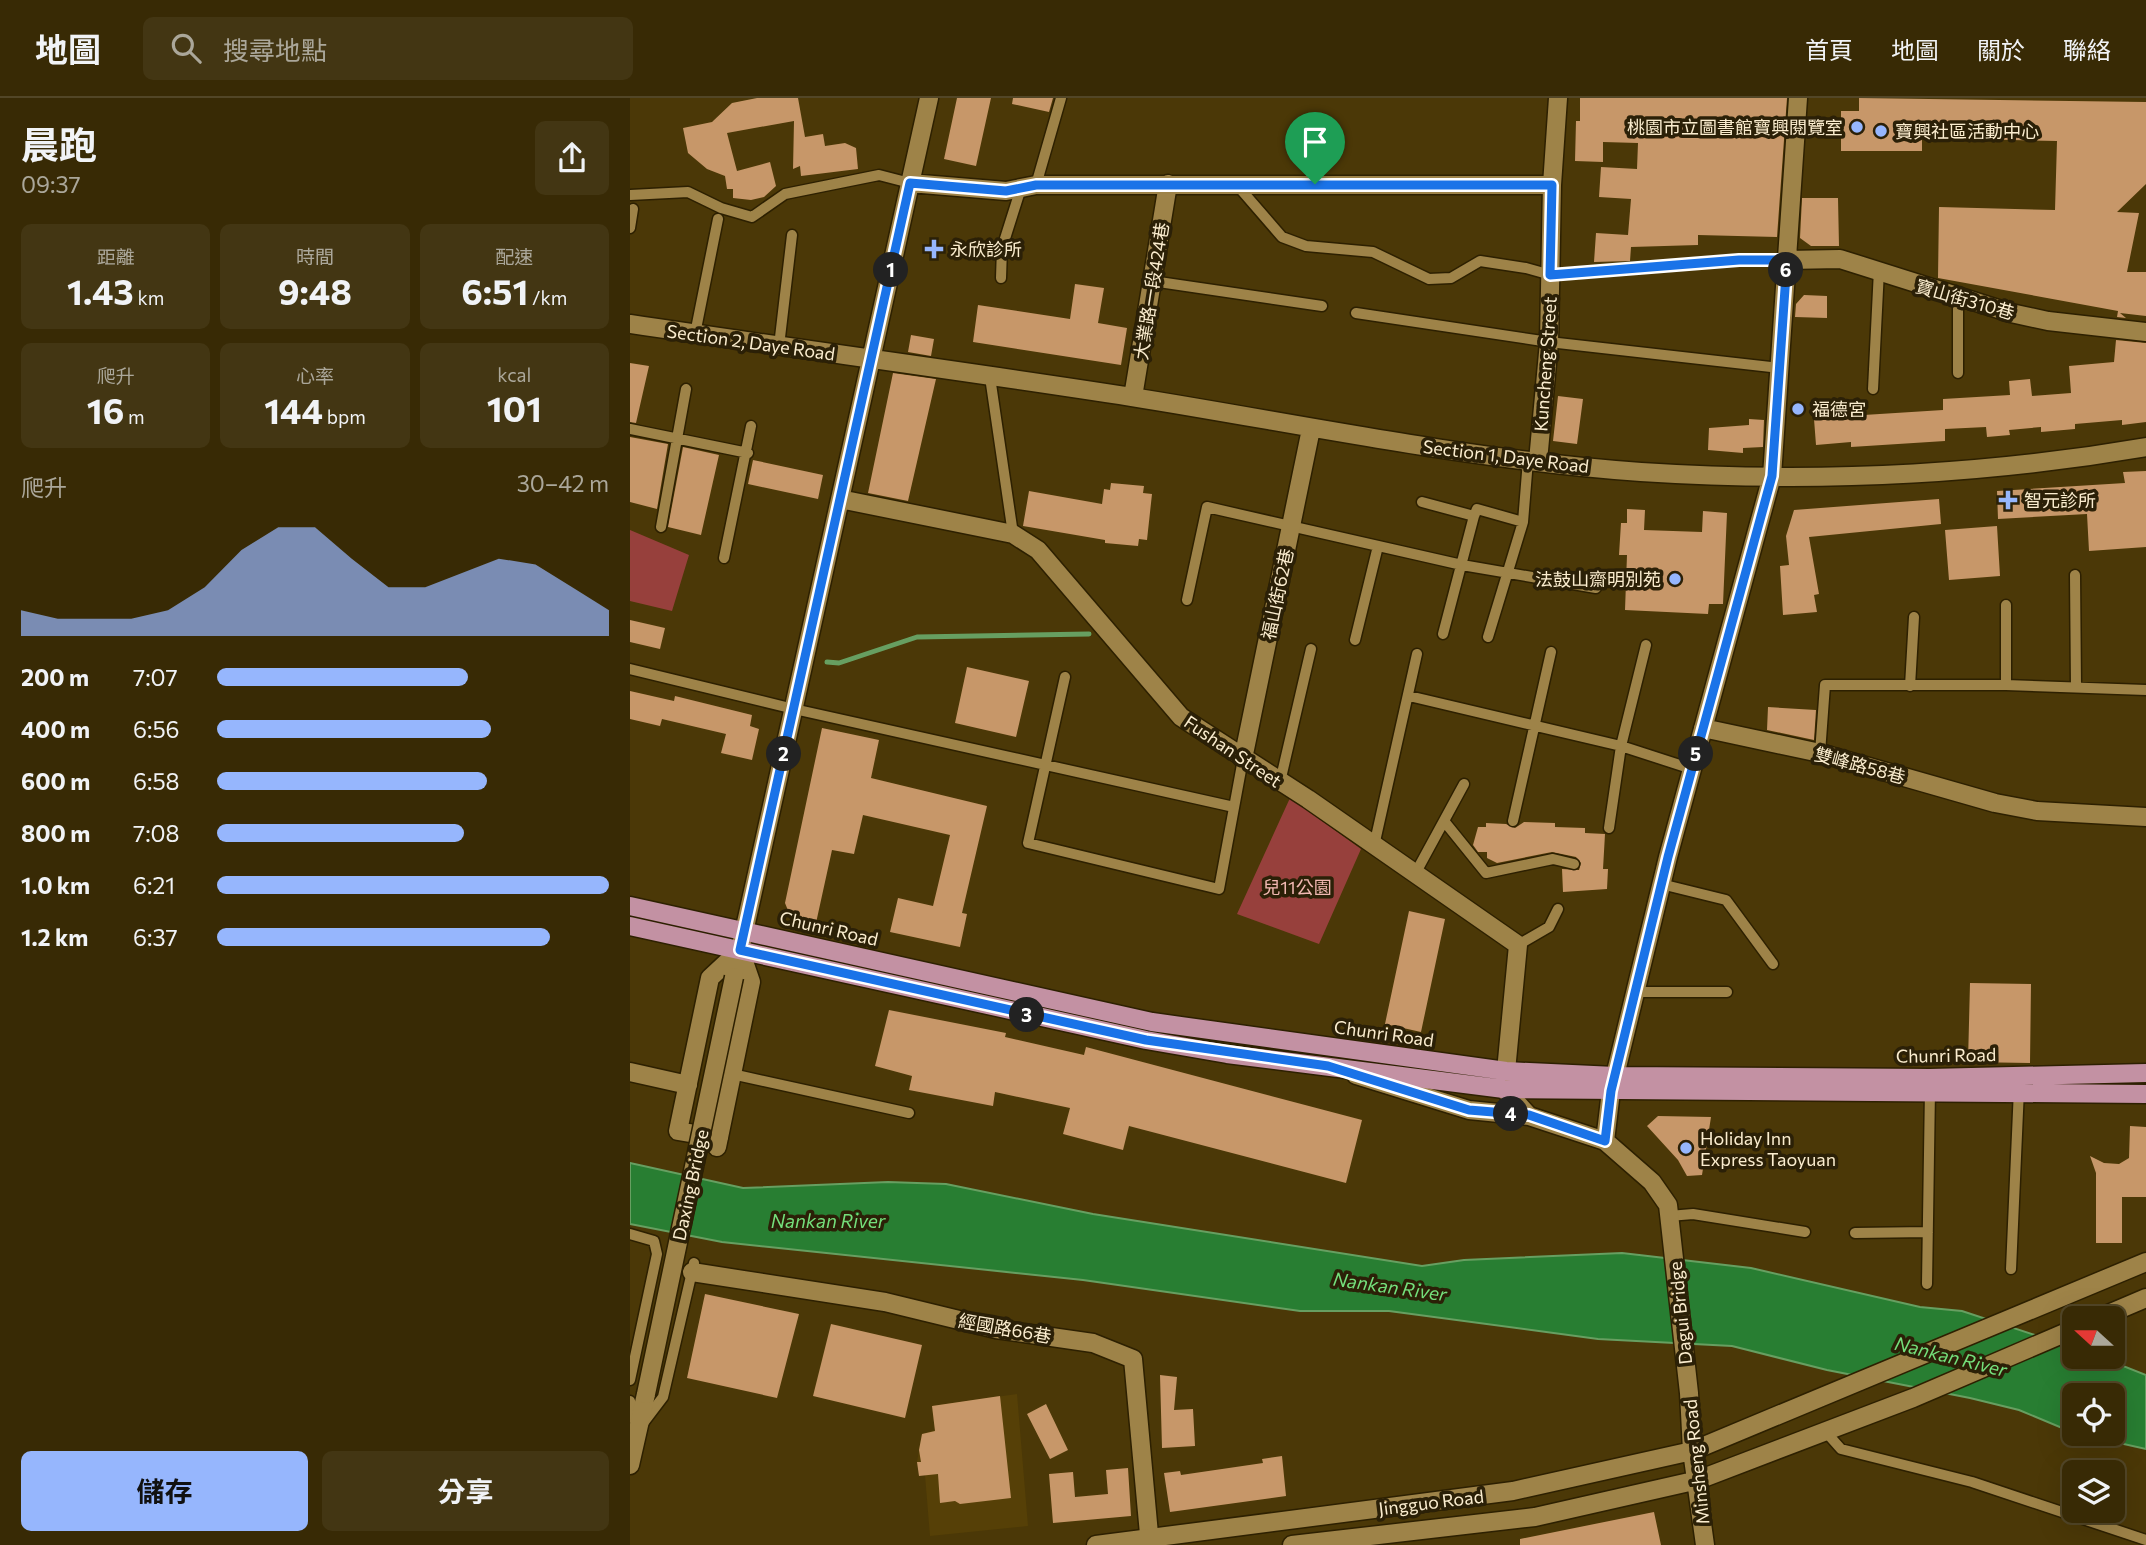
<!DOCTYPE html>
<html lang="zh-TW">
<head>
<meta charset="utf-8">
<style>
	body { margin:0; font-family:Commissioner,"Noto Sans TC",sans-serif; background:#433613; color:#f1f3f6; height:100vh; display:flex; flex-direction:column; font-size:26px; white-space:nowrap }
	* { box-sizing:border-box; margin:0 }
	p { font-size:23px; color:#aba79a }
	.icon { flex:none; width:38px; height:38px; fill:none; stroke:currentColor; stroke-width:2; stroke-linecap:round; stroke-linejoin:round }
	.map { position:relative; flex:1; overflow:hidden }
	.drawer { display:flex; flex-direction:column; background:#382a05; width:630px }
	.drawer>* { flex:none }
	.needle { width:46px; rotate:291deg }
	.fabs { position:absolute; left:1432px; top:1208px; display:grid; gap:14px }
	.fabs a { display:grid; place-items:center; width:63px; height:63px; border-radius:10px; background:#382a05; box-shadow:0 7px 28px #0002,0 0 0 2px #524627; font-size:35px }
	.pin { position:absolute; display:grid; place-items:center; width:60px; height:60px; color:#fff; margin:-72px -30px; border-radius:50% 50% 50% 0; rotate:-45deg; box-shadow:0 0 7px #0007 }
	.pin .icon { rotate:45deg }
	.km { position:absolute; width:35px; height:35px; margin:-18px; border-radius:50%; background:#222; color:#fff; font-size:19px; line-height:35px; text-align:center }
	.round { display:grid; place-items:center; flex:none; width:74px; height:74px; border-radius:10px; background:#433613 }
	.headline { display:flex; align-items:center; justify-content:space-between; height:119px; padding:0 21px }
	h1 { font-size:38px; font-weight:700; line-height:52px }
	.figures { display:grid; grid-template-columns:repeat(3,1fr); gap:10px; height:119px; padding:7px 21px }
	.figures div { display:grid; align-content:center; border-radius:10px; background:#433613; text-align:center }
	.figures b { font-size:35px; font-weight:700 }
	.figures small { font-size:19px; font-weight:400 }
	.figures p { font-size:19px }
	.chart { height:196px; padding:14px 21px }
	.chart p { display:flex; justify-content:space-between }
	.chart svg { width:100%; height:126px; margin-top:7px; fill:#96b6fd; opacity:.7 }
	.primary-button { display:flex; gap:14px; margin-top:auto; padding:14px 21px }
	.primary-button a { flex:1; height:80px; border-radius:10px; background:#96b6fd; color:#111; font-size:28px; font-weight:700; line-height:80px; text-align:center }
	.primary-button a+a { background:#433613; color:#f1f3f6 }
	ul { padding:0 21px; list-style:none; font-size:23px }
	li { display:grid; grid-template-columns:112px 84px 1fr; align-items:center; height:52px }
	li i { height:18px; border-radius:9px; background:#96b6fd }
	header { display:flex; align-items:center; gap:42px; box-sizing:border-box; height:98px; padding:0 35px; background:#382a05; border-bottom:2px solid #524627 }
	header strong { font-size:33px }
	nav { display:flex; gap:38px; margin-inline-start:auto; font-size:24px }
	.search { width:490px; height:63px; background:#433613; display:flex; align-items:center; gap:18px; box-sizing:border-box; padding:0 24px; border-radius:10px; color:#aba79a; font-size:26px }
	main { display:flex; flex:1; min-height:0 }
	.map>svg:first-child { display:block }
	.built { fill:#564007 }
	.green { fill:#97403c }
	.water { fill:#287e32; stroke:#679f61; stroke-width:2 }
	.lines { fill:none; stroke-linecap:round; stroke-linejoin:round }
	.stream { stroke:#679f61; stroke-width:5 }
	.building { fill:#c79769 }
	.service-casing { stroke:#2d2001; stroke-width:13 }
	.minor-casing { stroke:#2d2001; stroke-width:21 }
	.tertiary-casing { stroke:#2d2001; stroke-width:21 }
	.primary-casing { stroke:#2d2001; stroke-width:21 }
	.service { stroke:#9e8348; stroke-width:10 }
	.minor { stroke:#9e8348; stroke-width:18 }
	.tertiary { stroke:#9e8348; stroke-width:18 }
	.primary { stroke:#c391a3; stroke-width:18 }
	.minor-bridge-casing { stroke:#2d2001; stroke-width:21; stroke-linecap:butt }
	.minor-bridge { stroke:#9e8348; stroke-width:18 }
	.route-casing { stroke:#fff; stroke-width:14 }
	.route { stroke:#1a73e8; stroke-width:9 }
	.poi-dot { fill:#96b6fd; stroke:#2b2007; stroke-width:2.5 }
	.labels { text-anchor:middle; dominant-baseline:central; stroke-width:7; stroke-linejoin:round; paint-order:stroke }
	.poi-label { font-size:18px; fill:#fbedcf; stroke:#2b2007; text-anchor:start }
	.street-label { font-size:18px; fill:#fbedcf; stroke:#2b2007 }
	.park-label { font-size:18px; fill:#f1b8b2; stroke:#2b2007 }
	.water-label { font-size:19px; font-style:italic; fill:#74df7b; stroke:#2b2007 }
</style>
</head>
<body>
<header>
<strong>地圖</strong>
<div class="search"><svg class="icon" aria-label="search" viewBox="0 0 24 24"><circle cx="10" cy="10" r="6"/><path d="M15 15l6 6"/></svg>搜尋地點</div>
<nav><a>首頁</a><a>地圖</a><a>關於</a><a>聯絡</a></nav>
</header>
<main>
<section class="drawer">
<div class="headline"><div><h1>晨跑</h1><p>09:37</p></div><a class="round"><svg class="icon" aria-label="share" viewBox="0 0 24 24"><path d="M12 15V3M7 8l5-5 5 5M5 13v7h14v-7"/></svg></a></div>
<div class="figures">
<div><p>距離</p><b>1.43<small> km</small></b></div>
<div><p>時間</p><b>9:48</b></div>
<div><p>配速</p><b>6:51<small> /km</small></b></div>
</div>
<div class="figures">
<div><p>爬升</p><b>16<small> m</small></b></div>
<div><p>心率</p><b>144<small> bpm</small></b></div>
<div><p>kcal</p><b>101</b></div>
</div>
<div class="chart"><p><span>爬升</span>30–42 m</p>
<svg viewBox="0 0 160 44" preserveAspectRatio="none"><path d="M0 44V35L10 38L20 38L30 38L40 35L50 27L60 14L70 6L80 6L90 17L100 27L110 27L120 22L130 17L140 19L150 27L160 35V44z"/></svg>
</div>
<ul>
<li><b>200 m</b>7:07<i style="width:64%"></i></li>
<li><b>400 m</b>6:56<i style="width:70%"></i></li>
<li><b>600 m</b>6:58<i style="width:69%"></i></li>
<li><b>800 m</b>7:08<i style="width:63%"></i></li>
<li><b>1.0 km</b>6:21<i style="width:100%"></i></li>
<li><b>1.2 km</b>6:37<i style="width:85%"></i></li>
</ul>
<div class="primary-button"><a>儲存</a><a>分享</a></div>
</section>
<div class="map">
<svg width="1516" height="1447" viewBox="0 0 1516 1447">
	<rect width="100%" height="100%" fill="#4b3807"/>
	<!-- built -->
	<path class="built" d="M387,1296L398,1428L300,1438L295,1377L287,1364L292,1336L305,1332L302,1308Z"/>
	<!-- green -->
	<path class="green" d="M0,432L59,457L42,513L0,503Z
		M660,700L731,751L689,846L607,816Z"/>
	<!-- water -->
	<path class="water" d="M0,1065L113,1090L258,1084L316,1086L463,1116L792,1168L834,1162L992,1155L1121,1170L1290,1209L1332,1213L1444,1250V1258H1468L1516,1277V1351L1445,1335H1482V1297H1444V1335L1389,1312L1340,1300L1197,1272L1102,1248L968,1241L759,1213H670L453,1182L92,1144L0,1126Z"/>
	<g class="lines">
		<!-- stream -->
		<path class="stream" d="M197,564L209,565L287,539L459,536"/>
	</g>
	<!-- building -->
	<path class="building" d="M127,0H168L175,39L193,36L195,48L215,45L226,50L228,71L171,78L170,68L163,71L164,23L97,35L107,73L140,64L146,88L134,99L121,102L103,100V91H97L95,78L77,71L58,55L53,30L82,24L102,5Z
		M327,0H361L346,68L314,61Z
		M383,0H423L419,14L382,6Z
		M950,0H1157L1147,139L1068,137V147L1001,149L1000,163L964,164L966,135L998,137L1001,101L969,99L971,69L1007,71L1008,45L973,44V64L945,63L946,23H950Z
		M1229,0L1516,4V86L1487,114L1509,115L1497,174H1516V218L1490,215L1496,220L1487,219L1488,213L1308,180L1309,109L1425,112L1427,43L1292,40V53H1211V13H1229Z
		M1172,100H1208L1209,148H1181L1170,140Z
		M445,186L474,190L468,225L497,230L491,267L343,244L348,207L440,221Z
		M1174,197L1197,198V220L1165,219L1166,206Z
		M281,237L304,241L301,258L278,254Z
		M1486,242L1516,245V324L1492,327V322L1445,326V331L1411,334V329L1379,332L1380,337L1357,339L1356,329L1315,331V343L1221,349V344L1186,347L1184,321L1199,320L1198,308L1217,306L1218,318L1313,312V301L1380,297L1379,283L1400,281L1402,298L1441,295L1439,268L1484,264Z
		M0,265L19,268L6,325L0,324Z
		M263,275L306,281L278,403L238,395Z
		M928,298L953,301L947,346L923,343Z
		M1119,321L1134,322L1133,349L1113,350V355L1078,352L1079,330L1119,327Z
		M0,339L38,346L27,411L0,404Z
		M53,349L89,357L71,437L38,429Z
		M123,362L193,377L188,401L118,386Z
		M1516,373V449L1459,453L1457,416L1368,421L1367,393L1495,385L1493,374Z
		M481,385L514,388L513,395L522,396L517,442L509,441L508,448L475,445V442L393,428L399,393L472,406L474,391L480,392Z
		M1309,401L1311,426L1179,439L1189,496L1184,497L1187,514L1153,517L1150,468L1159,467L1156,438L1164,412Z
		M997,411L1015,412L1014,432L1072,434L1073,413L1097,415L1093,506H1079L1078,516L995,512L997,457H989L991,425H997Z
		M1367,428L1370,478L1319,482L1315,432Z
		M0,522L35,530L30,551L0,544Z
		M337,569L399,583L386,639L325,625Z
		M0,593L44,603L45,598L122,617L120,628L129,631L122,662L91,655L96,636L32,621L30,628L0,621Z
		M1138,609L1186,612L1184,642L1137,632Z
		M192,630L249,642L241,680L357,708L332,815L337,816L330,849L260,834L268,800L303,808L320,737L233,717L224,756L202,752L186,825L159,815L155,805Z
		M894,724L925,725V729L955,730V735L975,736L973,771H978L977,791L933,794L932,771L949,772L951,765L946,759L922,754L867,765L857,760V754H848L843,747L848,729H856V725L876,726L885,730Z
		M779,813L815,821L791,934L755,926Z
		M1340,885L1401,886L1400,965L1338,964Z
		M259,912L376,935L375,939L454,957L456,949L732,1022L716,1085L499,1028L493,1052L433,1036L440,1010L365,994L363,1008L279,992L282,978L245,968Z
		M1028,1018L1081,1019L1072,1077L1057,1078L1048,1062L1017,1028Z
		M1500,1028L1516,1029V1099H1492V1145H1466V1075L1460,1058L1474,1065L1489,1066L1499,1060Z
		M75,1196L169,1216L147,1300L57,1280Z
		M201,1226L292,1247L275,1320L183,1298Z
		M530,1277L547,1279L544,1312L563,1311L565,1348L532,1350Z
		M370,1298L381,1400L330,1406L325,1403L310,1405L308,1376L289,1378L287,1364H291L289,1352L292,1336L305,1333L302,1308Z
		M416,1306L438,1352L420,1361L397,1316Z
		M652,1358L656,1398L540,1414L534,1375L550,1373L551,1377L633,1365L632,1361Z
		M498,1370L501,1418L423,1425L419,1376L443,1374L445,1399L478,1396L476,1372Z
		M1024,1414L1031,1447H890V1441Z"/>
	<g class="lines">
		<defs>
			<path id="service" d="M406,87L431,0
				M607,87L652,139L676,148L743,154L799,181L821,180L850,163L896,170L921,177L1109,162H1157
				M0,97L58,94L91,110L122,119L155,96L249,77L280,85
				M0,130L3,111
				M371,180L372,150L391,90
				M522,183L692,208
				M726,215L919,244L1150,270
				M65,236L88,121
				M149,248L162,137
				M1328,275V200
				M360,279L383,436
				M1243,291L1249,172
				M0,331L118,355
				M792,404L844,418L847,411L893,424
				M31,429L56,291
				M94,460L121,328
				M1445,477L1446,589
				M557,502L577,409L832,467L966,490
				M1376,507V587
				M813,536L844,418
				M858,539L893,424L898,362
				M725,542L748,448
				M0,571L164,611L604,709
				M435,579L398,745L589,791L613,661
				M1280,588L1284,519
				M779,598L991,648L1062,671
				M1190,655L1195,587H1376L1516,592
				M650,684L681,551
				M814,723L856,775L923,761L944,766
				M883,723L921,554
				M979,730L991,648L1016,547
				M744,748L787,556
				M785,776L834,686
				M1031,786L1096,802L1143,866
				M888,847L919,829L928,811
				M1005,894H1097
				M102,976L279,1015
				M1039,1118L1063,1116L1175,1134
				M1225,1135L1298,1134
				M0,1136L24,1143L27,1156L0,1282
				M1381,1171L1389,991
				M1297,1186L1300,991
				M0,1303L6,1327
				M14,1324L33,1299L64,1165
				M1195,1333L1211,1351L1342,1384L1516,1442"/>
			<path id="minor" d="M280,85L376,93L406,87H922
				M1157,162L1210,161L1381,215L1418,223L1516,234
				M0,226C167,251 335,273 502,299C671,326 840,362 1011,374C1181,385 1348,378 1516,349
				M503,299L538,86
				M908,363L919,244L922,87L928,0
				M210,401L383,436L408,452L551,619L678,701L888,847L876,973
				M1073,630L1190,655L1365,705L1407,713L1516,719
				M613,661L681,331
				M104,879L299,0
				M0,974L58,987
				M982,990L1038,759L1142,378L1168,0
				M87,1049L121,884L110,852L80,880L48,1033L89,1040
				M62,1174L255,1204L366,1231L463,1245L503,1261L520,1447
				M0,1367L16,1296"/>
			<path id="tertiary" d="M726,977L839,1012L899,1018
				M875,980L874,991L899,1018L975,1043L1022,1084L1038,1107L1059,1295L1062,1353L1075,1447
				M975,1043L981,993
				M1469,1220L1516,1200
				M466,1447L883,1393L1062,1353L1516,1164
				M662,1447L905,1419L1068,1382L1283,1300L1444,1231"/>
			<path id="primary" d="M0,808L522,924L876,973L985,978L1300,980L1516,975
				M0,828L516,942L597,956L874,991L1516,996"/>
		</defs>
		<!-- service casing -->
		<use href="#service" class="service-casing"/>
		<!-- minor casing -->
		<use href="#minor" class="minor-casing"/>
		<!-- tertiary casing -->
		<use href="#tertiary" class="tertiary-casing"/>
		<!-- primary casing -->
		<use href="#primary" class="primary-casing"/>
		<!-- service -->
		<use href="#service" class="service"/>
		<!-- minor -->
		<use href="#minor" class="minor"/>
		<!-- tertiary -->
		<use href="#tertiary" class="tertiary"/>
		<!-- primary -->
		<use href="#primary" class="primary"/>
		<defs>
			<path id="minor-bridge" d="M16,1296L104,879"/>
		</defs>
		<!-- minor-bridge casing -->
		<use href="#minor-bridge" class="minor-bridge-casing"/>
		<!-- minor-bridge -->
		<use href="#minor-bridge" class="minor-bridge"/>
	</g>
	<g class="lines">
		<defs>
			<path id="route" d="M280,85L376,93L406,87H922L920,177L1109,162H1157L1142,378L1038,759L981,993L975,1043L899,1017L839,1012L698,968L516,942L110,852Z"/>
		</defs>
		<!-- route casing -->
		<use href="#route" class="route-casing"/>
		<!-- route -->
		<use href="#route" class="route"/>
	</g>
	<!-- markers -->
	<g class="poi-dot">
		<circle cx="1227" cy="29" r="7"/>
		<circle cx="1251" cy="33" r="7"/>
		<path d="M300.5 140.5h7v7h7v7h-7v7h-7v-7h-7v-7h7z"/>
		<circle cx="1168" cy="311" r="7"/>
		<path d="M1374.5 391.5h7v7h7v7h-7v7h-7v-7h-7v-7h7z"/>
		<circle cx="1045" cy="481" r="7"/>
		<circle cx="1056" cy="1050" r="7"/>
	</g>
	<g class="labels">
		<!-- poi labels -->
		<g class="poi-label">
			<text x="1213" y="29" text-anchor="end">桃園市立圖書館寶興閱覽室</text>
			<text x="1265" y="33">寶興社區活動中心</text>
			<text x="320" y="151">永欣診所</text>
			<text x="1182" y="311">福德宮</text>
			<text x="1394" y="402">智元診所</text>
			<text x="1031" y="481" text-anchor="end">法鼓山齋明別苑</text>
			<text x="1070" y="1040">Holiday Inn<tspan x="1070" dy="21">Express Taoyuan</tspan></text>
		</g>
		<!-- street labels -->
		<g class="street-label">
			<text transform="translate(521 193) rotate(-81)">大業路一段424巷</text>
			<text transform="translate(1335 201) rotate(16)">寶山街310巷</text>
			<text transform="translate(121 244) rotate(8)">Section 2, Daye Road</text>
			<text transform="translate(915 266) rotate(-86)">Kuncheng Street</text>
			<text transform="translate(876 358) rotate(7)">Section 1, Daye Road</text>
			<text transform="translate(647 496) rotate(-78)">福山街62巷</text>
			<text transform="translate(603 653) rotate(34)">Fushan Street</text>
			<text transform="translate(1230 667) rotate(15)">雙峰路58巷</text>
			<text transform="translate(199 830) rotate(13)">Chunri Road</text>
			<text transform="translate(754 935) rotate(8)">Chunri Road</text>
			<text transform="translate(1316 957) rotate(-1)">Chunri Road</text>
			<text transform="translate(60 1087) rotate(-78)">Daxing Bridge</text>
			<text transform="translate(1050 1215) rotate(-96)">Dagui Bridge</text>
			<text transform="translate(375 1230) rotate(10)">經國路66巷</text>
			<text transform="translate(1066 1364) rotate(-96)">Minsheng Road</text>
			<text transform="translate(801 1404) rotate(-7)">Jingguo Road</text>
		</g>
		<!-- park labels -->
		<g class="park-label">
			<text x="667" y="789">兒11公園</text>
		</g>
		<!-- water labels -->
		<g class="water-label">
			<text x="198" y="1122">Nankan River</text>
			<text transform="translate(760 1188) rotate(8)">Nankan River</text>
			<text transform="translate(1321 1258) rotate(14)">Nankan River</text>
		</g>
	</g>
</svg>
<div class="fabs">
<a><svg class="needle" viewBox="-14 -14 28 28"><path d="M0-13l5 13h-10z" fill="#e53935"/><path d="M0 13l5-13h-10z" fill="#aba79a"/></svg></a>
<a><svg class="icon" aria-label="locate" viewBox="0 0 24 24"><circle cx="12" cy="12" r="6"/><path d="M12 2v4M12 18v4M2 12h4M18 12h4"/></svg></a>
<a><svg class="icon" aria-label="layers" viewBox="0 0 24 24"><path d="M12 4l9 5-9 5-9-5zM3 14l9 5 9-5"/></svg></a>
</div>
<div class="pin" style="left:685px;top:86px;background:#1e9e55"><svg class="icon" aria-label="arrive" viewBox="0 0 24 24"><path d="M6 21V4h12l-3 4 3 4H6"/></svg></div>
<b class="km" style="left:261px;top:172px">1</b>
<b class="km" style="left:154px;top:656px">2</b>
<b class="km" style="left:397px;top:917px">3</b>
<b class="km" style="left:881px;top:1016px">4</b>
<b class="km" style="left:1066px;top:656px">5</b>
<b class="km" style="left:1156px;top:172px">6</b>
</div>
</main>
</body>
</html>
